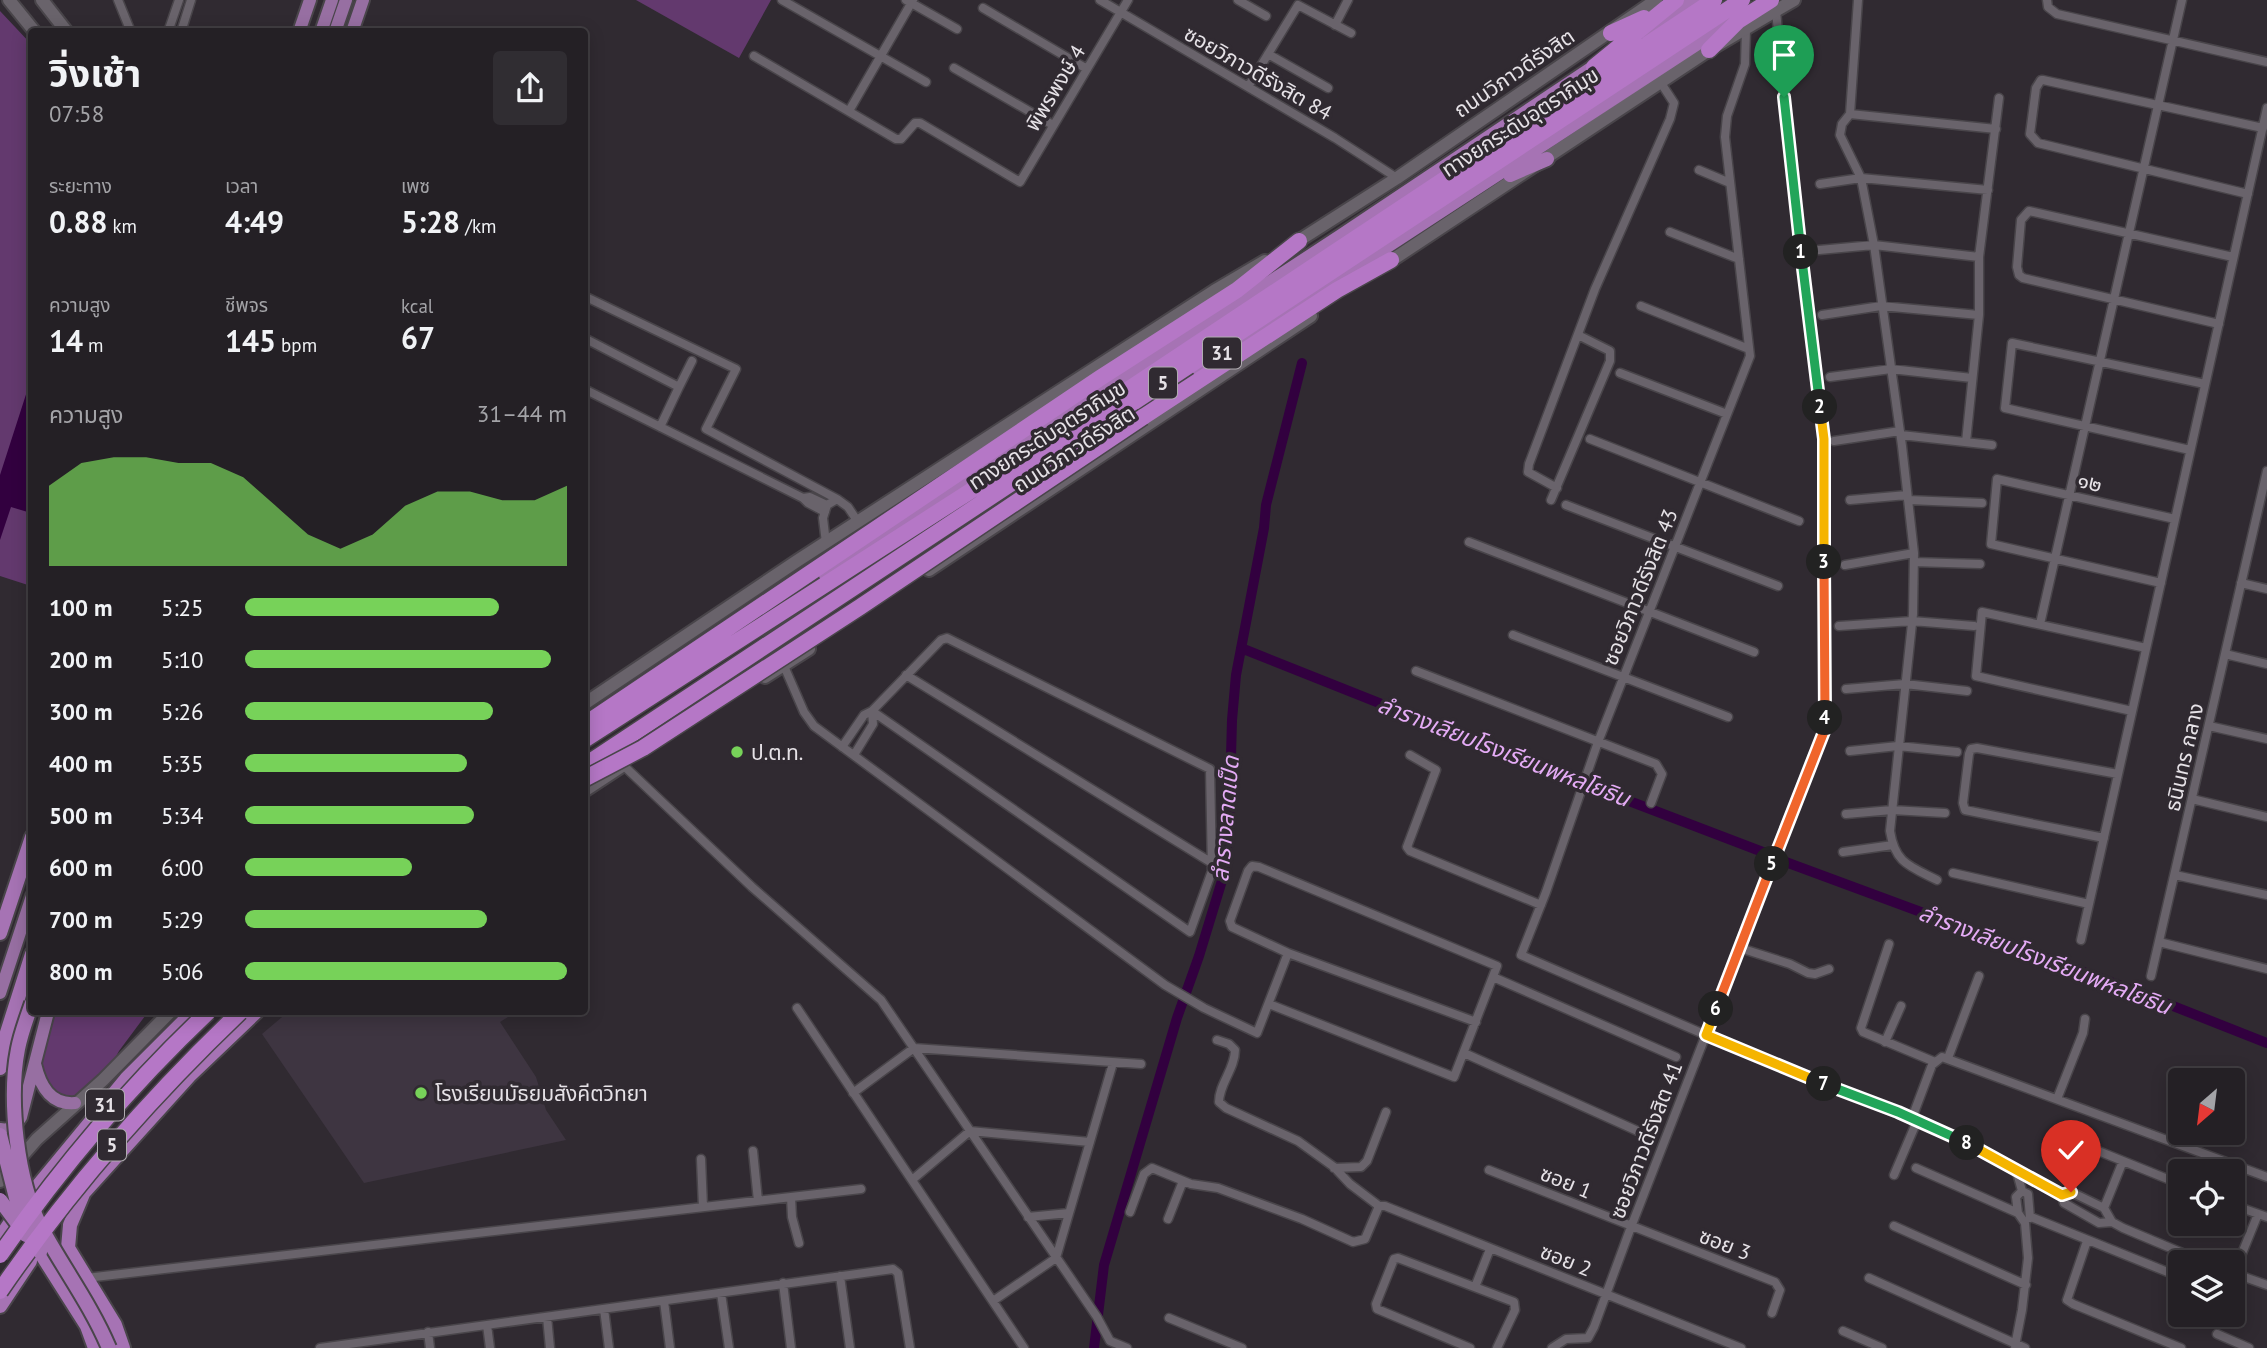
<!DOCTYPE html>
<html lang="th">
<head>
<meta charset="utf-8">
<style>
	body { margin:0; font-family:"PT Sans","Noto Sans Thai",sans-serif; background:#302d32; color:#f1f3f6; height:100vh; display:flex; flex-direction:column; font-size:26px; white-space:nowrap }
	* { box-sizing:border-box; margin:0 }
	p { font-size:23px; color:#a3a3a7 }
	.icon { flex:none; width:38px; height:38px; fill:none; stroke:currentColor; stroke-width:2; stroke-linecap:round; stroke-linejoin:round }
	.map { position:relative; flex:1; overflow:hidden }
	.drawer { position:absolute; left:28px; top:28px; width:560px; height:987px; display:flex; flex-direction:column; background:#242025; border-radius:7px; box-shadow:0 4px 18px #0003,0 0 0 2px #413e42 }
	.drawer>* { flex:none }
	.needle { width:46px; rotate:208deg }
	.buttons { position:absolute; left:2168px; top:1068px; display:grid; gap:14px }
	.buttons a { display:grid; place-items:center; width:77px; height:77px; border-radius:7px; background:#242025; box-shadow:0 4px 18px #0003,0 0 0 2px #413e42; font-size:35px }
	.pin { position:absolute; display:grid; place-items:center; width:60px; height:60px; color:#fff; margin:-72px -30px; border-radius:50% 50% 50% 0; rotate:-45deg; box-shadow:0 0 7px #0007 }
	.pin .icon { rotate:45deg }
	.km { position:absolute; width:35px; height:35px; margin:-18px; border-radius:50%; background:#222; color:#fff; font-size:19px; line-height:35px; text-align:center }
	.round { display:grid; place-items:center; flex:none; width:74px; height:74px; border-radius:7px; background:#302d32 }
	.summary { display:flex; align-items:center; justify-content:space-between; height:119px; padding:0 21px }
	h1 { font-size:38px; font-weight:700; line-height:52px }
	.stats { display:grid; grid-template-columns:repeat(3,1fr); gap:10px; height:119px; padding:7px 21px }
	.stats div { display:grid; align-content:center }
	.stats b { font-size:30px; font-weight:700 }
	.stats small { font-size:19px; font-weight:400 }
	.stats p { font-size:19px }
	.chart { height:196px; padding:14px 21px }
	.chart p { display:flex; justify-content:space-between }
	.chart svg { width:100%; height:126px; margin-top:7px; fill:#77d259; opacity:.7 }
	ul { padding:0 21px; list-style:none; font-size:23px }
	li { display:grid; grid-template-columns:112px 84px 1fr; align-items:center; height:52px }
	li i { height:18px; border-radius:9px; background:#77d259 }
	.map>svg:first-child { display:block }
	.built { fill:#3e3541 }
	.green { fill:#63396e }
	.water { fill:#32003f }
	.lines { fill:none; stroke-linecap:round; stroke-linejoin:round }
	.canal { stroke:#32003f; stroke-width:10 }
	.minor-casing { stroke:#49454a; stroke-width:11 }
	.secondary-casing { stroke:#49454a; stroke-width:16 }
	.primary-casing { stroke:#49454a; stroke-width:16 }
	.trunk-casing { stroke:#49454a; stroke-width:18 }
	.motorway-casing { stroke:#49454a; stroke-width:19 }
	.minor { stroke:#69636b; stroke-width:8 }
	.secondary { stroke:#69636b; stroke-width:12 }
	.primary { stroke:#976fa2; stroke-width:12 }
	.trunk { stroke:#a673b4; stroke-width:14 }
	.motorway { stroke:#b577c6; stroke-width:16 }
	.trunk-bridge-casing { stroke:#49454a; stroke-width:18; stroke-linecap:butt }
	.motorway-bridge-casing { stroke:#49454a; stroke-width:19; stroke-linecap:butt }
	.trunk-bridge { stroke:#a673b4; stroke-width:14 }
	.motorway-bridge { stroke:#b577c6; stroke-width:16 }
	.split-1-casing { stroke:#fff; stroke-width:14 }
	.split-2-casing { stroke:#fff; stroke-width:14 }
	.split-3-casing { stroke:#fff; stroke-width:14 }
	.split-4-casing { stroke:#fff; stroke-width:14 }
	.split-5-casing { stroke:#fff; stroke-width:14 }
	.split-6-casing { stroke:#fff; stroke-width:14 }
	.split-7-casing { stroke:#fff; stroke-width:14 }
	.split-8-casing { stroke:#fff; stroke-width:14 }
	.split-9-casing { stroke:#fff; stroke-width:14 }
	.split-1 { stroke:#22a559; stroke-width:9 }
	.split-2 { stroke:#22a559; stroke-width:9 }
	.split-3 { stroke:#f5b400; stroke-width:9 }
	.split-4 { stroke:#f0652b; stroke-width:9 }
	.split-5 { stroke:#f0652b; stroke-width:9 }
	.split-6 { stroke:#f0652b; stroke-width:9 }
	.split-7 { stroke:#f5b400; stroke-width:9 }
	.split-8 { stroke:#22a559; stroke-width:9 }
	.split-9 { stroke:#f5b400; stroke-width:9 }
	.poi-dot { fill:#77d259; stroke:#302a31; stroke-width:2.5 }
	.labels { text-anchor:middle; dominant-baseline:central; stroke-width:7; stroke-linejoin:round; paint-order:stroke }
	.shield { fill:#302a31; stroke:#afabb0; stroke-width:2 }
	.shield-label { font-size:19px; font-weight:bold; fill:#e6e2e7 }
	.street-label { font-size:21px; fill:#e6e2e7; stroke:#302a31 }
	.poi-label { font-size:21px; fill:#e6e2e7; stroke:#302a31; text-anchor:start }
	.water-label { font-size:23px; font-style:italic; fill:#e4abf5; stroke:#302a31 }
</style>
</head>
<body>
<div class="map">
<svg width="2267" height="1348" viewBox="0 0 2267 1348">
	<rect width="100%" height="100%" fill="#302a31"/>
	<!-- built -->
	<path class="built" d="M288,1012H516L500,1022L536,1077L546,1110L566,1140L364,1183L262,1034Z"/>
	<!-- green -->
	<path class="green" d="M636,0H771L739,58Z
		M0,11L31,44V586L0,576Z
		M51,1012H148L119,1051L103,1080L64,1101L41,1084L38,1055Z"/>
	<!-- water -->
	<path class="water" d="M30,382L31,513L11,507L0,540V475Z"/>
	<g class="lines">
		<!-- canal -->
		<path class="canal" d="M1241,648L1535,765L1768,854
			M1783,861L2140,993L2267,1043
			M1094,1348L1104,1265L1177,1018L1199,956L1224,874L1229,829L1232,720L1236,675L1264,528L1266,505L1302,363"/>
		<defs>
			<path id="minor" d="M118,0L131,32
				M782,0L926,82
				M906,0L957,29
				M1100,0L1335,138L1397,178
				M1238,0L1266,16
				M1858,0L1850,114L1842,124L1840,135L1861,178L1874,245L1902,446L1914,553L1913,614L1890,831C1895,863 1909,866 1937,880
				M2047,0L2048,7L2057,14L2267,62
				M983,8L1087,69
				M1335,25L1348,0
				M1746,29L1745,64L1727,116L1725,137L1750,356L1598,742L1546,892L1521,955L1706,1035L1952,1136L2062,1195L2064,1203L2099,1223L2112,1222
				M168,32L179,0
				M181,32L191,0
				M1268,54L1328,88
				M754,56L896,139H901L915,123H920L1020,182L1128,0
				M954,68L1053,125
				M1248,87L1298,5L1351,33
				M849,111L913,0
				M1850,114L1996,129
				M1699,170L1730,183
				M1820,184L1861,178L1988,190
				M2248,194L2038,143L2030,134L2036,88L2041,80H2043L2263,128
				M1670,232L1739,259
				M1819,250L1874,245L1979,257
				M584,296L736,369L706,429L837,499
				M1641,306L1749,349
				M1822,315L1881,306L1979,315
				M2219,324L2023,278L2019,275L2017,267L2021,220L2029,211L2233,257
				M584,338L679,387L660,427
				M1620,373L1727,414
				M1830,377L1891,369L1972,378
				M679,387L692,361
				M584,389L803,498
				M1901,435L1992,445
				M1590,439L1799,521
				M1834,441L1900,431
				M1966,442L1979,315V257L1999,98
				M2190,450L2005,408L2012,343L2205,384
				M1557,488L1528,472L1529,464L1595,289L1670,119L1674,103L1661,83
				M1551,500L1610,361V351L1578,335
				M1850,500L1907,495
				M1908,500L1982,503
				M1566,505L1778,586
				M825,512L808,503L803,498L810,497L827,505
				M1469,542L1754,652
				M826,543L823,518L827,505L837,499L848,507L858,522
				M1914,562L1980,564
				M1845,565L1914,553
				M2161,583L1991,544L1997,479L2175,519
				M2241,583L2267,589
				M2040,624L2182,0
				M1839,626L1912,621L1974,626
				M1513,635L1728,717
				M947,638L1210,769L1212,871L1190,932L872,711L941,640Z
				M2225,654L2267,664
				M784,666L804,712L814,726L1165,985L1204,1008L1257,1033L1288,953
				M1416,671L1656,764L1662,774L1651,803
				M906,675L1212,863
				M1846,689L1905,684L1967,691
				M2132,711L1976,676L1982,612L2146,648
				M2209,726L2267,739
				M842,747L864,715L872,711L873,724L854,755
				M1850,751L1898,746L1957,752
				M1410,755L1436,770L1410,839L1407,847L1410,851L1541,905
				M623,765L752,887L881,1000L1097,1317L1110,1341L1127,1348
				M2192,799L2267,817
				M1846,814L1892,810L1945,813
				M2104,838L1965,810L1963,803L1969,754L1971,749L1977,748L2118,774
				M1843,852L1893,845
				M1953,873L2089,904
				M2175,875L2267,895
				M2081,940L2267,108
				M2159,942L2267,969
				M1889,944L1861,1028L1863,1032L1935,1062
				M1740,948L1790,964L1808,973L1815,974L1829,969
				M2151,976L2267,471
				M1493,977L1676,1057
				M1269,1004L1454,1077L1497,966L1259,867L1252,866L1248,871L1230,921L1232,927L1288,953L1476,1022
				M797,1008L1024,1348
				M1217,1040L1229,1044L1235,1050C1235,1069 1219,1084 1219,1102L1226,1108L1298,1141L1334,1167L1350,1184L1379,1206
				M1885,1042L1901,1006
				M1464,1053L1642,1133
				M1948,1058L1979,976
				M853,1093L914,1048L1141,1064
				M2057,1099L2083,1033L2085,1019
				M1912,1118L1932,1065L1942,1057L2267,1177
				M2071,1140L2180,1184
				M753,1151L758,1201
				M701,1159L703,1207
				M1334,1168L1361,1167L1367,1161L1386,1112
				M1916,1168L2018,1213
				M2016,1169L2022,1191L2028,1194L2030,1218
				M1489,1170L1775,1282L1780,1290L1772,1313
				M1894,1175L1917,1121
				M912,1180L970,1131L1090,1142
				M2062,1195L2071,1192L2104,1208L2112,1222L2123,1228L2204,1262
				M791,1197L792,1217L799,1243
				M2233,1205L2267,1217
				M1379,1206H1385L1741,1348
				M2104,1208L2123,1161
				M1130,1212L1144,1174L1152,1168L1191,1184L1218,1188L1302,1219L1353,1242L1365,1239L1379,1206
				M1028,1217L1069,1213
				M2031,1217L2180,1277
				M1168,1219L1183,1181
				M1894,1226L2026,1285
				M2087,1241L2067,1300L2073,1304L2181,1348
				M2233,1273L2267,1285
				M2234,1273L2258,1214
				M840,1276L850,1348
				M86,1278L861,1189
				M1869,1278L2025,1348
				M783,1283L791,1348
				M1475,1287L1490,1249
				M721,1293L729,1348
				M664,1301L670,1348
				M993,1301L1056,1258L1113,1063
				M604,1309L609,1348
				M547,1317L550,1348
				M1169,1318L1242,1348
				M487,1325L490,1348
				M1843,1331L1882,1348
				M428,1332L430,1348
				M2217,1334L2249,1348
				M2015,1346L2022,1310L2028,1258L2025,1223L2018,1213L2016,1197L2022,1191
				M320,1348L893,1269L898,1273L910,1348
				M1470,1348L1377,1309L1376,1304L1394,1259L1398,1258L1514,1302L1515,1310L1497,1348
				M1552,1348L1566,1339L1588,1338L1594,1327L1631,1227L1825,729L1824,439L1793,184L1776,11"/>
			<path id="secondary" d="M9,0L35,32
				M42,0L67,32
				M1292,245L1397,178L1656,0
				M1386,264L1709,50L1794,0
				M929,570L1311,316
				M765,677L809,649
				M584,704L797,561L1214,291L1265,261
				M584,791L622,766
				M0,1181L37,1139L103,1080L170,1012"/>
			<path id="primary" d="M299,32L310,0
				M321,32L332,0
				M335,32L346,0
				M352,32L363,0
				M0,993L32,896
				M35,1064C40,1085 50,1105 75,1103
				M0,1129C12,1131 15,1126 21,1117L48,1012"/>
			<path id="trunk" d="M1646,32L1695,0
				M1510,175L1547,159
				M1199,369L1733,20
				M826,575L1341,236L1603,61
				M0,933L32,837
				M0,1068L5,1039L32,954
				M83,1194L70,1225L68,1248L115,1325L123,1348
				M76,1201L189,1076L256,1012
				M0,1238L23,1204L127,1078L193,1012
				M40,1252L87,1326L95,1348
				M0,1306L30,1261"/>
			<path id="motorway" d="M1611,33L1644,18
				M1709,50L1738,21L1771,0
				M1594,67L1676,0
				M1143,417L1337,290L1391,260
				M584,725L1100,378L1237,290L1299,241
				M584,740L1132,387L1714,0
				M584,766L1742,0"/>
		</defs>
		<!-- minor casing -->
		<use href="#minor" class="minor-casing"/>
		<!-- secondary casing -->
		<use href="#secondary" class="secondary-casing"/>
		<!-- primary casing -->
		<use href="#primary" class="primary-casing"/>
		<!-- trunk casing -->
		<use href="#trunk" class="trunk-casing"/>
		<!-- motorway casing -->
		<use href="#motorway" class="motorway-casing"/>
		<!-- minor -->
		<use href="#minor" class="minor"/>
		<!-- secondary -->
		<use href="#secondary" class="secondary"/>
		<!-- primary -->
		<use href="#primary" class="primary"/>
		<!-- trunk -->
		<use href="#trunk" class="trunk"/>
		<!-- motorway -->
		<use href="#motorway" class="motorway"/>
		<defs>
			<path id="trunk-bridge" d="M32,1003C27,1018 21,1033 18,1049C8,1100 17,1181 41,1227C63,1268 91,1305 109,1348
				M0,1135L16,1198L40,1252
				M0,1200L26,1235"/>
			<path id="motorway-bridge" d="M584,779L643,748L860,607L1143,417
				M0,1255C61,1167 131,1085 208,1012
				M0,1291C70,1189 151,1097 240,1012"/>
		</defs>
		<!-- trunk-bridge casing -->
		<use href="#trunk-bridge" class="trunk-bridge-casing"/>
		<!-- motorway-bridge casing -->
		<use href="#motorway-bridge" class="motorway-bridge-casing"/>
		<!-- trunk-bridge -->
		<use href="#trunk-bridge" class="trunk-bridge"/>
		<!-- motorway-bridge -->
		<use href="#motorway-bridge" class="motorway-bridge"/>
	</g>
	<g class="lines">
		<defs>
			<path id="split-1" d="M1784,97L1801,252"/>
			<path id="split-2" d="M1801,252L1820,407"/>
			<path id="split-3" d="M1820,407L1824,439V562"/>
			<path id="split-4" d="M1824,562L1825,718"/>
			<path id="split-5" d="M1772,864L1825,729V718"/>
			<path id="split-6" d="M1716,1009L1772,864"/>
			<path id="split-7" d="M1716,1009L1706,1035L1824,1084"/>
			<path id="split-8" d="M1824,1084L1898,1112L1967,1143"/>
			<path id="split-9" d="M1967,1143L2062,1195L2071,1192"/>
		</defs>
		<!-- split-1 casing -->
		<use href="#split-1" class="split-1-casing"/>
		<!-- split-2 casing -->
		<use href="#split-2" class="split-2-casing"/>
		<!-- split-3 casing -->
		<use href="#split-3" class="split-3-casing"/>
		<!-- split-4 casing -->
		<use href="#split-4" class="split-4-casing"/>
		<!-- split-5 casing -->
		<use href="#split-5" class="split-5-casing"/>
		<!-- split-6 casing -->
		<use href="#split-6" class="split-6-casing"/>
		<!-- split-7 casing -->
		<use href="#split-7" class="split-7-casing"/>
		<!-- split-8 casing -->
		<use href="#split-8" class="split-8-casing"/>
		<!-- split-9 casing -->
		<use href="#split-9" class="split-9-casing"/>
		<!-- split-1 -->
		<use href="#split-1" class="split-1"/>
		<!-- split-2 -->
		<use href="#split-2" class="split-2"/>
		<!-- split-3 -->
		<use href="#split-3" class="split-3"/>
		<!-- split-4 -->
		<use href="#split-4" class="split-4"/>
		<!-- split-5 -->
		<use href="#split-5" class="split-5"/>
		<!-- split-6 -->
		<use href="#split-6" class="split-6"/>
		<!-- split-7 -->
		<use href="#split-7" class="split-7"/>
		<!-- split-8 -->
		<use href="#split-8" class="split-8"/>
		<!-- split-9 -->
		<use href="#split-9" class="split-9"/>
	</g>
	<!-- markers -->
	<g class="poi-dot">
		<circle cx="737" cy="752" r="7"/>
		<circle cx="421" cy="1093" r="7"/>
	</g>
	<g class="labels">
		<!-- shield labels -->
		<g class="shield">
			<rect x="1203" y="337.5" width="38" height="31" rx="5"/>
			<rect x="1149" y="367.5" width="28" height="31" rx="5"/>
			<rect x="86" y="1089.5" width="38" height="31" rx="5"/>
			<rect x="98" y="1129.5" width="28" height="31" rx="5"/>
		</g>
		<g class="shield-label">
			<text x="1222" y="353">31</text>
			<text x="1163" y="383">5</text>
			<text x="105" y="1105">31</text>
			<text x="112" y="1145">5</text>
		</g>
		<!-- street labels -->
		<g class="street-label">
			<text transform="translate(1258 73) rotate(30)">ซอยวิภาวดีรังสิต 84</text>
			<text transform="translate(1514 73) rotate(-34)">ถนนวิภาวดีรังสิต</text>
			<text transform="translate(1055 88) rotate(-59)">พิพรพงษ์ 4</text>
			<text transform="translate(1520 122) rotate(-33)">ทางยกระดับอุตราภิมุข</text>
			<text transform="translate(1047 435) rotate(-33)">ทางยกระดับอุตราภิมุข</text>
			<text transform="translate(1074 449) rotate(-33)">ถนนวิภาวดีรังสิต</text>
			<text transform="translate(2090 482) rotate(13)">๑๒</text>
			<text transform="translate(1640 587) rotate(-68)">ซอยวิภาวดีรังสิต 43</text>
			<text transform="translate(2184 757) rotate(-77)">ธนินทร กลาง</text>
			<text transform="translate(1646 1140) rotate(-69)">ซอยวิภาวดีรังสิต 41</text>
			<text transform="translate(1566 1182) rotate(22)">ซอย 1</text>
			<text transform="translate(1725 1244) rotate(21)">ซอย 3</text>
			<text transform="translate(1566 1260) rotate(22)">ซอย 2</text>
		</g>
		<!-- poi labels -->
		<g class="poi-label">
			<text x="751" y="752">ป.ต.ท.</text>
			<text x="435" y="1093">โรงเรียนมัธยมสังคีตวิทยา</text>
		</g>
		<!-- water labels -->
		<g class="water-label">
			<text transform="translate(1504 751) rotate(21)">ลำรางเลียบโรงเรียนพหลโยธิน</text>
			<text transform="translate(1225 819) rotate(-85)">ลำรางลาดเป็ด</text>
			<text transform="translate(2045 959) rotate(21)">ลำรางเลียบโรงเรียนพหลโยธิน</text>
		</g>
	</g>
</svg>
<div class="buttons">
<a><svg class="needle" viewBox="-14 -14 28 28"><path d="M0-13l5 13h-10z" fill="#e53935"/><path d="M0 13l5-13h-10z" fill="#a3a3a7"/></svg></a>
<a><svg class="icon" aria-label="locate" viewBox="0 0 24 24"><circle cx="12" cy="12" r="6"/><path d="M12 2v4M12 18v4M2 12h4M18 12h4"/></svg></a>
<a><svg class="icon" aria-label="layers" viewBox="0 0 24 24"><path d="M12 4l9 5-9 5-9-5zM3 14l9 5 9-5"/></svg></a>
</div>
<div class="pin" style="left:1784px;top:97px;background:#1e9e55"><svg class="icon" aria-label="arrive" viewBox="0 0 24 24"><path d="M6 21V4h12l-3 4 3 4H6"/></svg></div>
<div class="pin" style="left:2071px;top:1192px;background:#d93025"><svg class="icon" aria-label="check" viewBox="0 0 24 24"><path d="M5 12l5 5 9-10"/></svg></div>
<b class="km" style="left:1801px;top:252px">1</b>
<b class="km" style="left:1820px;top:407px">2</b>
<b class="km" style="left:1824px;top:562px">3</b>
<b class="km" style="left:1825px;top:718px">4</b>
<b class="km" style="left:1772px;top:864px">5</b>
<b class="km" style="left:1716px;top:1009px">6</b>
<b class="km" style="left:1824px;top:1084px">7</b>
<b class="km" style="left:1967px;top:1143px">8</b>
<section class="drawer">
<div class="summary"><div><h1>วิ่งเช้า</h1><p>07:58</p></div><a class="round"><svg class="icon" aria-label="share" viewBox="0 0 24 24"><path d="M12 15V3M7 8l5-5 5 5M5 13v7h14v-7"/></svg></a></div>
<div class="stats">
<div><p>ระยะทาง</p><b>0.88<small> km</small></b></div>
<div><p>เวลา</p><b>4:49</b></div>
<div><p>เพซ</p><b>5:28<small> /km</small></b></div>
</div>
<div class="stats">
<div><p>ความสูง</p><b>14<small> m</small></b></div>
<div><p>ชีพจร</p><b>145<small> bpm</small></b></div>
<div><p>kcal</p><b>67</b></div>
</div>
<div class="chart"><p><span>ความสูง</span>31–44 m</p>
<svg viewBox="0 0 160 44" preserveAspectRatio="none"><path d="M0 44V16L10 8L20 6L30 6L40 8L50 8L60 13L70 23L80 33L90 38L100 33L110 23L120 18L130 18L140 21L150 21L160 16V44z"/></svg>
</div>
<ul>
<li><b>100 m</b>5:25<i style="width:79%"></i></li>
<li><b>200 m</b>5:10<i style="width:95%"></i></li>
<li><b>300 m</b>5:26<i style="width:77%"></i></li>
<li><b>400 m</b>5:35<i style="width:69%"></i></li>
<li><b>500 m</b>5:34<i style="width:71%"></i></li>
<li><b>600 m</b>6:00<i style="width:52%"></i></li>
<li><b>700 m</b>5:29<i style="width:75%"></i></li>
<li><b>800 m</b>5:06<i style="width:100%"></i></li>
</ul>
</section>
</div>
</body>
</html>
